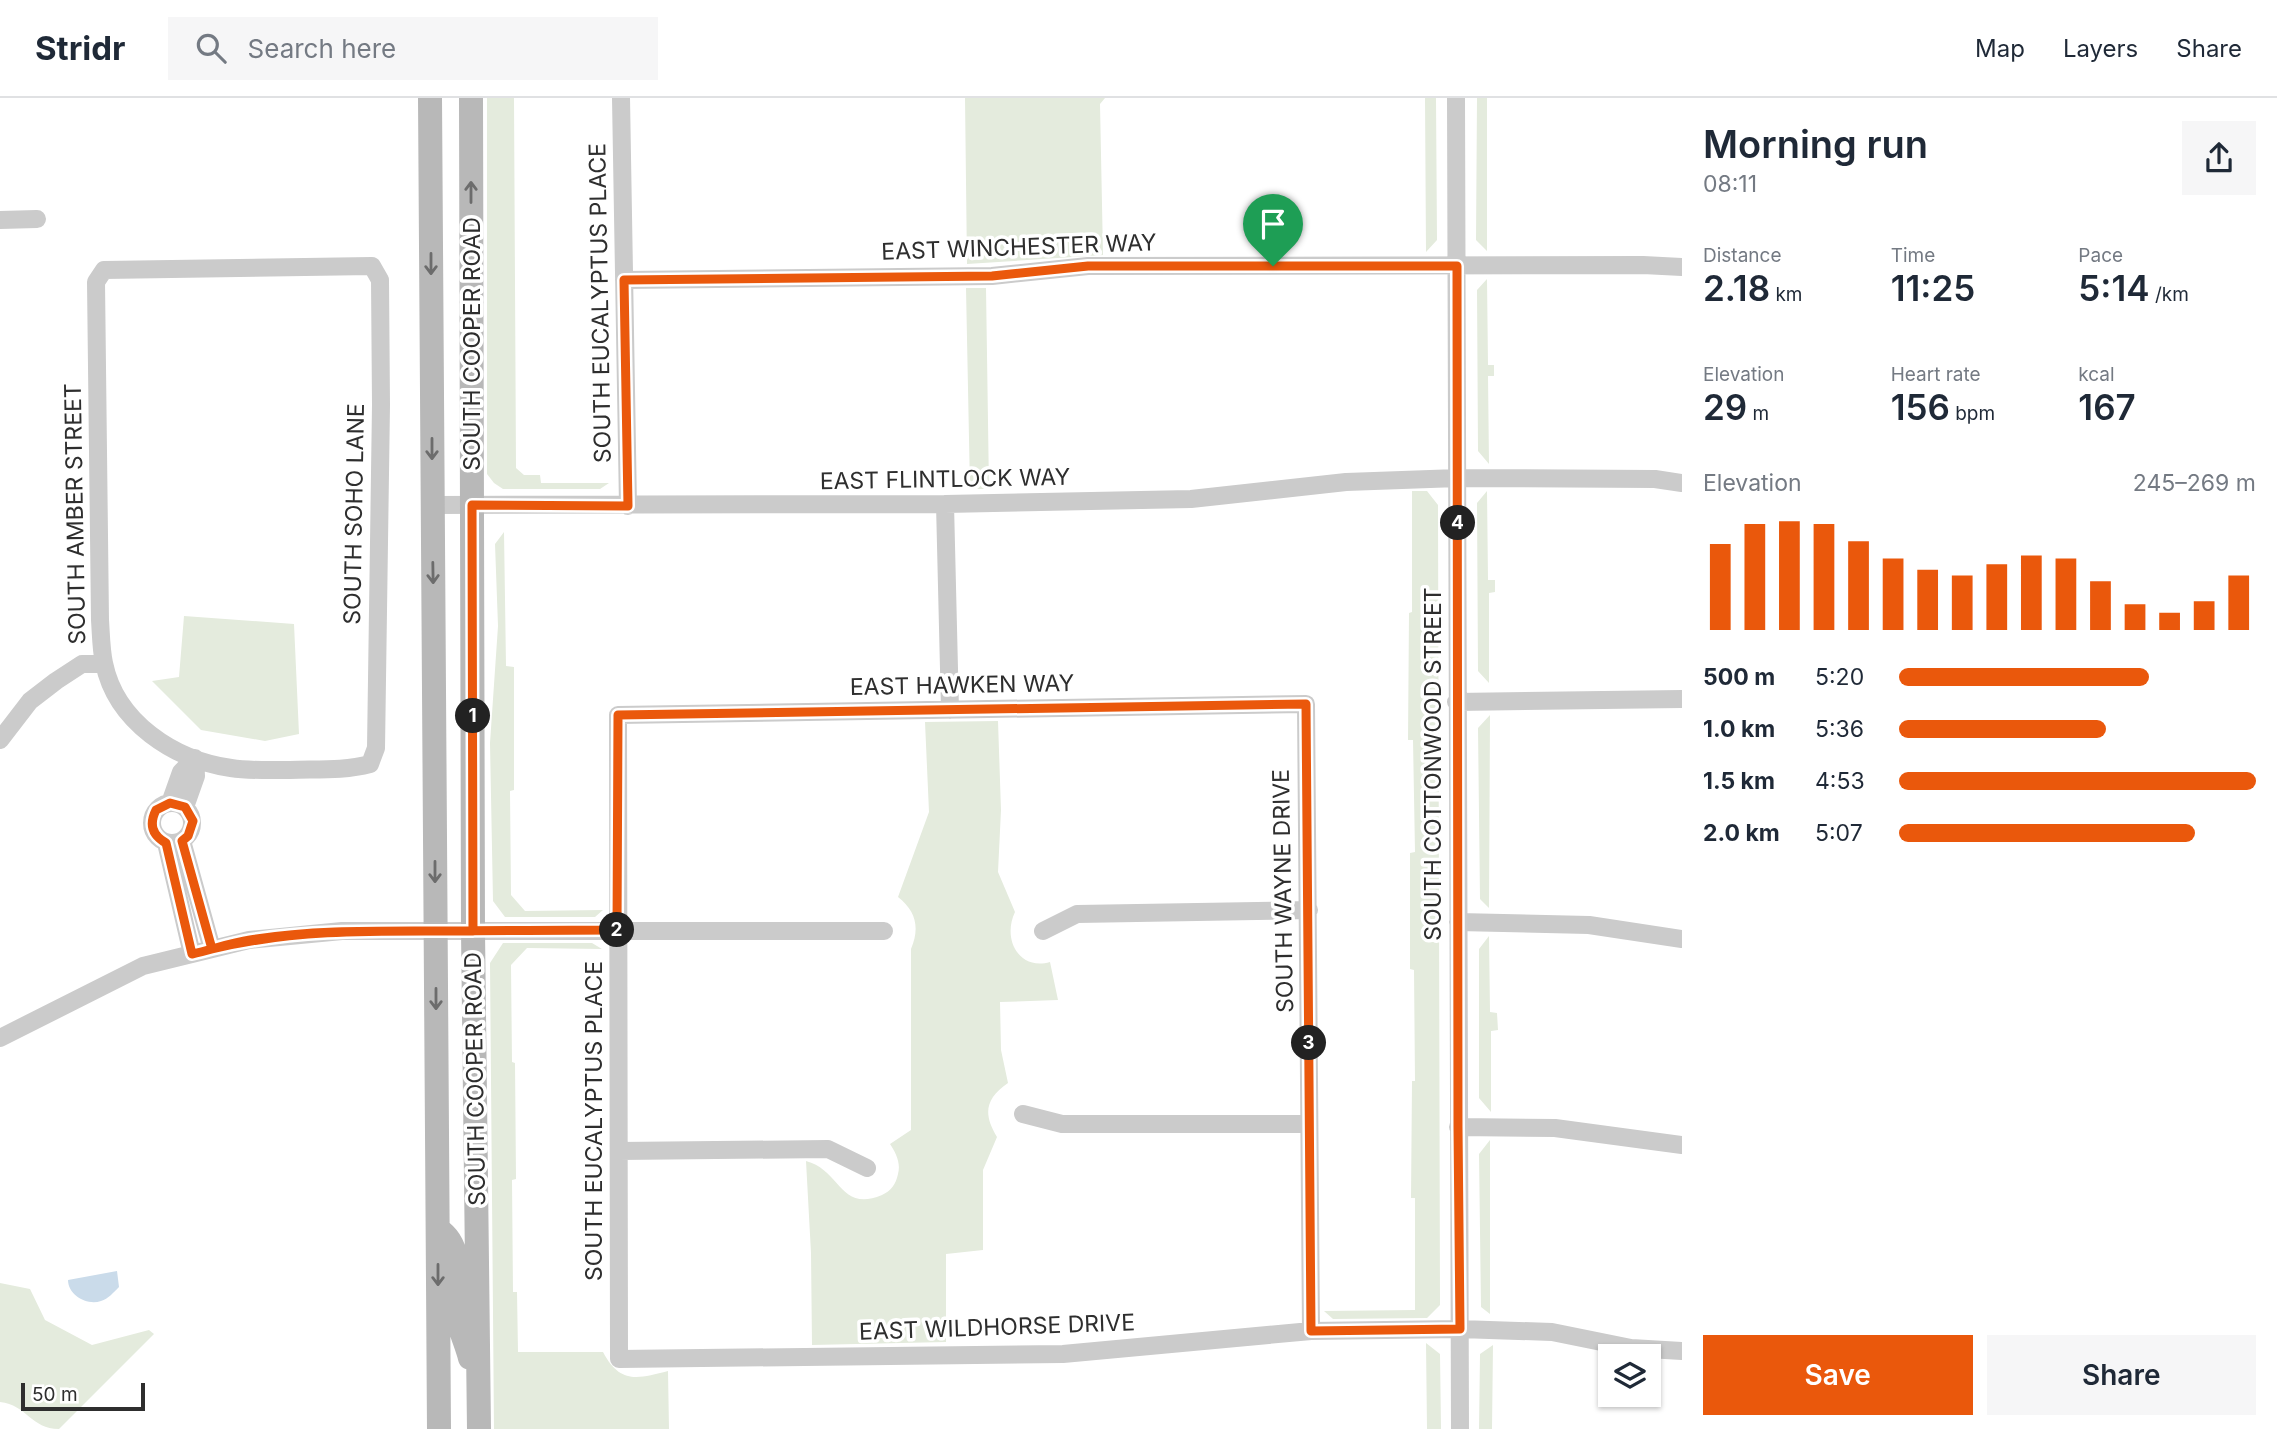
<!DOCTYPE html>
<html lang="en">
<head>
<meta charset="utf-8">
<style>
	body { margin:0; font-family:Inter,sans-serif; background:#f6f6f7; color:#1f2937; height:100vh; display:flex; flex-direction:column; font-size:26px; white-space:nowrap }
	* { box-sizing:border-box; margin:0 }
	p { font-size:23px; color:#747a83 }
	.icon { flex:none; width:38px; height:38px; fill:none; stroke:currentColor; stroke-width:2; stroke-linecap:round; stroke-linejoin:round }
	.map { position:relative; flex:1; overflow:hidden }
	.drawer { display:flex; flex-direction:column; background:#fff; width:595px }
	.drawer>* { flex:none }
	.controls { position:absolute; left:1598px; top:1246px; display:grid; gap:14px }
	.controls a { display:grid; place-items:center; width:63px; height:63px; border-radius:0px; background:#fff; box-shadow:0 2px 5px #0004; font-size:35px }
	.scale { position:absolute; left:21px; bottom:18px; width:124px; box-sizing:border-box; padding-left:7px; border:4px solid #2e2e2e; border-top:0; font-size:19px; line-height:24px; white-space:nowrap; color:#2e2e2e; -webkit-text-stroke:5px #fff; paint-order:stroke }
	.pin { position:absolute; display:grid; place-items:center; width:60px; height:60px; color:#fff; margin:-72px -30px; border-radius:50% 50% 50% 0; rotate:-45deg; box-shadow:0 0 7px #0007 }
	.pin .icon { rotate:45deg }
	.km { position:absolute; width:35px; height:35px; margin:-18px; border-radius:50%; background:#222; color:#fff; font-size:19px; line-height:35px; text-align:center }
	.round { display:grid; place-items:center; flex:none; width:74px; height:74px; border-radius:0px; background:#f6f6f7 }
	.summary { display:flex; align-items:center; justify-content:space-between; height:119px; padding:0 21px }
	h1 { font-size:38px; font-weight:600; line-height:52px }
	.figures { display:grid; grid-template-columns:repeat(3,1fr); gap:10px; height:119px; padding:7px 21px }
	.figures div { display:grid; align-content:center }
	.figures b { font-size:35px; font-weight:600 }
	.figures small { font-size:19px; font-weight:400 }
	.figures p { font-size:19px }
	.chart { height:196px; padding:14px 21px }
	.chart p { display:flex; justify-content:space-between }
	.chart svg { width:100%; height:126px; margin-top:7px; stroke:#ea580c; stroke-width:6 }
	.button { display:flex; gap:14px; margin-top:auto; padding:14px 21px }
	.button a { flex:1; height:80px; border-radius:0px; background:#ea580c; color:#fff; font-size:28px; font-weight:600; line-height:80px; text-align:center }
	.button a+a { background:#f6f6f7; color:#1f2937 }
	ul { padding:0 21px; list-style:none; font-size:23px }
	li { display:grid; grid-template-columns:112px 84px 1fr; align-items:center; height:52px }
	li i { height:18px; border-radius:9px; background:#ea580c }
	header { display:flex; align-items:center; gap:42px; box-sizing:border-box; height:98px; padding:0 35px; background:#fff; border-bottom:2px solid #e0e1e3 }
	header strong { font-size:33px }
	nav { display:flex; gap:38px; margin-inline-start:auto; font-size:24px }
	.search { width:490px; height:63px; background:#f6f6f7; display:flex; align-items:center; gap:18px; box-sizing:border-box; padding:0 24px; border-radius:0px; color:#747a83; font-size:26px }
	main { display:flex; flex:1; min-height:0 }
	.map>svg:first-child { display:block }
	.green { fill:#e4ebdd }
	.water { fill:#cadbea }
	.lines { fill:none; stroke-linecap:round; stroke-linejoin:round }
	.minor { stroke:#cbcbcb; stroke-width:18 }
	.secondary { stroke:#b8b8b8; stroke-width:24 }
	.oneway { stroke:#6c6c6c }
	.route-casing { stroke:#fff; stroke-width:14 }
	.route { stroke:#ea580c; stroke-width:9 }
	.labels { text-anchor:middle; dominant-baseline:central; stroke-width:7; stroke-linejoin:round; paint-order:stroke }
	.street-label { font-size:23px; fill:#2e2e2e; stroke:#fff }
</style>
</head>
<body>
<header>
<strong>Stridr</strong>
<div class="search"><svg class="icon" aria-label="search" viewBox="0 0 24 24"><circle cx="10" cy="10" r="6"/><path d="M15 15l6 6"/></svg>Search here</div>
<nav><a>Map</a><a>Layers</a><a>Share</a></nav>
</header>
<main>
<div class="map">
<svg width="1682" height="1331" viewBox="0 0 1682 1331">
	<rect width="100%" height="100%" fill="#fff"/>
	<!-- green -->
	<path class="green" d="M487,0H514L516,370L524,377H540L541,385H609L600,391H503L494,385L487,376Z
		M965,0H1105L1100,6L1103,157L967,166Z
		M1425,0H1436L1437,142L1426,154Z
		M1477,0H1487V153L1476,142Z
		M1487,181L1488,267H1494V278H1488L1489,366L1478,353L1477,192Z
		M966,190H986L989,391H970Z
		M1412,393H1427L1438,407L1440,1207L1427,1220L1333,1221L1324,1213L1415,1212V1100H1411L1412,983H1415L1414,872L1410,871V755L1415,754L1413,642H1408L1409,515L1412,514Z
		M1487,393L1488,482H1495V494L1489,495V585L1478,573L1477,405Z
		M504,434L506,568L514,569V692L510,693L511,797L525,813L603,812L595,819H505L493,803L490,645L498,528L495,446Z
		M184,518L294,526L299,636L265,643L201,632L152,583L179,579Z
		M1490,617L1489,810L1480,801L1478,630Z
		M998,623L1001,712L998,774L1015,814C1002,841 1019,873 1050,864L1058,902L1000,904L1001,952L1008,985C985,1001 983,1016 997,1039L983,1072V1152L946,1156V1244L812,1247L811,1155L806,1063C841,1072 840,1115 882,1097C891,1093 896,1086 898,1076C901,1065 896,1055 890,1046L911,1032V851C920,830 916,813 898,799L929,714L925,624Z
		M1489,838L1490,914L1497,915L1498,932L1491,933V1014L1479,1000V851Z
		M503,845H592L602,851L527,850L511,867L512,964L515,965L516,1081L512,1082L513,1194H517L518,1254H603C620,1286 637,1281 668,1273L669,1331H494L490,865Z
		M1490,1042V1216L1481,1209L1479,1056Z
		M0,1185L30,1191L45,1222L92,1247L149,1232L154,1236L59,1331C31,1331 27,1307 0,1304Z
		M1426,1245L1440,1256L1441,1331H1427Z
		M1493,1247L1492,1331H1479L1480,1256Z"/>
	<!-- water -->
	<path class="water" d="M117,1173L119,1189C114,1194 108,1201 101,1203C87,1208 68,1197 68,1182Z"/>
	<g class="lines">
		<!-- minor -->
		<path class="minor" d="M621,0L628,408
			M1456,0L1460,1331
			M0,122L37,121
			M372,168L380,182L381,307L376,650L370,666C344,673 316,671 290,672C271,672 250,673 231,670C174,662 116,624 104,565C101,551 101,536 100,522L96,184L104,172Z
			M624,182L992,178L1088,168L1643,167L1682,169
			M945,406L950,612
			M432,407L945,406L1191,401L1346,384L1458,380L1655,381L1682,385
			M1456,604L1682,601
			M0,642L30,603L56,583L82,566H104
			M152 725a20 20 0 1 1 40 0a20 20 0 1 1-40 0Z
			M170,705L181,674L195,660L196,678L185,709
			M182,743L212,851
			M166,745L192,856
			M1458,824L1589,827L1682,841
			M1043,833L1077,816L1309,812
			M0,940L143,868L249,842L342,833H884
			M1023,1016L1062,1026H1309
			M1458,1029L1555,1030L1682,1047
			M619,1053L828,1051L867,1070
			M1311,1233L1306,606L618,617L619,1261L1063,1256L1311,1233L1460,1231L1552,1234L1631,1250L1682,1253"/>
		<!-- secondary -->
		<path class="secondary" d="M430,0L439,1331
			M471,0L473,833L479,1331
			M439,1132C467,1150 454,1196 458,1222C461,1235 467,1248 470,1260"/>
	</g>
	<!-- one-way arrows -->
	<defs><path id="oneway-shaft" d="M-6 0H5M1.5-3L5.5 0L1.5 3" fill="none" stroke-width="1.6" stroke-linecap="round" stroke-linejoin="round" transform="scale(1.75)"/></defs>
	<g class="oneway">
		<use href="#oneway-shaft" transform="translate(471 94) rotate(-90)"/>
		<use href="#oneway-shaft" transform="translate(431 166) rotate(90)"/>
		<use href="#oneway-shaft" transform="translate(432 351) rotate(90)"/>
		<use href="#oneway-shaft" transform="translate(433 475) rotate(89)"/>
		<use href="#oneway-shaft" transform="translate(435 774) rotate(90)"/>
		<use href="#oneway-shaft" transform="translate(436 901) rotate(90)"/>
		<use href="#oneway-shaft" transform="translate(438 1177) rotate(90)"/>
	</g>
	<g class="lines">
		<defs>
			<path id="route" d="M1273,168H1088L992,178L624,182L628,408L472,407L473,833C385,833 298,830 212,851L182,743L188,738L193,723L185,709L170,705L156,712C149,726 152,737 166,745L192,856C211,852 230,845 250,842C311,832 374,833 436,833C496,833 557,832 617,832L618,617L1306,606L1311,1233L1460,1231L1458,1029L1457,168H1273"/>
		</defs>
		<!-- route casing -->
		<use href="#route" class="route-casing"/>
		<!-- route -->
		<use href="#route" class="route"/>
	</g>
	<g class="labels">
		<!-- street labels -->
		<g class="street-label">
			<text transform="translate(1019 149) rotate(-2)">EAST WINCHESTER WAY</text>
			<text transform="translate(600 205) rotate(-91)">SOUTH EUCALYPTUS PLACE</text>
			<text transform="translate(472 246) rotate(-90)">SOUTH COOPER ROAD</text>
			<text transform="translate(945 381) rotate(-1)">EAST FLINTLOCK WAY</text>
			<text transform="translate(75 416) rotate(-91)">SOUTH AMBER STREET</text>
			<text transform="translate(354 416) rotate(-89)">SOUTH SOHO LANE</text>
			<text transform="translate(962 587) rotate(-1)">EAST HAWKEN WAY</text>
			<text transform="translate(1433 666) rotate(-90)">SOUTH COTTONWOOD STREET</text>
			<text transform="translate(1283 793) rotate(-91)">SOUTH WAYNE DRIVE</text>
			<text transform="translate(475 981) rotate(-91)">SOUTH COOPER ROAD</text>
			<text transform="translate(594 1023) rotate(-90)">SOUTH EUCALYPTUS PLACE</text>
			<text transform="translate(997 1229) rotate(-2)">EAST WILDHORSE DRIVE</text>
		</g>
	</g>
</svg>
<div class="controls">
<a><svg class="icon" aria-label="layers" viewBox="0 0 24 24"><path d="M12 4l9 5-9 5-9-5zM3 14l9 5 9-5"/></svg></a>
</div>
<div class="scale">50 m</div>
<div class="pin" style="left:1273px;top:168px;background:#1e9e55"><svg class="icon" aria-label="arrive" viewBox="0 0 24 24"><path d="M6 21V4h12l-3 4 3 4H6"/></svg></div>
<b class="km" style="left:473px;top:618px">1</b>
<b class="km" style="left:617px;top:832px">2</b>
<b class="km" style="left:1309px;top:945px">3</b>
<b class="km" style="left:1458px;top:425px">4</b>
</div>
<section class="drawer">
<div class="summary"><div><h1>Morning run</h1><p>08:11</p></div><a class="round"><svg class="icon" aria-label="share" viewBox="0 0 24 24"><path d="M12 15V3M7 8l5-5 5 5M5 13v7h14v-7"/></svg></a></div>
<div class="figures">
<div><p>Distance</p><b>2.18<small> km</small></b></div>
<div><p>Time</p><b>11:25</b></div>
<div><p>Pace</p><b>5:14<small> /km</small></b></div>
</div>
<div class="figures">
<div><p>Elevation</p><b>29<small> m</small></b></div>
<div><p>Heart rate</p><b>156<small> bpm</small></b></div>
<div><p>kcal</p><b>167</b></div>
</div>
<div class="chart"><p><span>Elevation</span>245–269 m</p>
<svg viewBox="0 0 160 44" preserveAspectRatio="none"><path d="M5 44V14M15 44V7M25 44V6M35 44V7M45 44V13M55 44V19M65 44V23M75 44V25M85 44V21M95 44V18M105 44V19M115 44V27M125 44V35M135 44V38M145 44V34M155 44V25"/></svg>
</div>
<ul>
<li><b>500 m</b>5:20<i style="width:70%"></i></li>
<li><b>1.0 km</b>5:36<i style="width:58%"></i></li>
<li><b>1.5 km</b>4:53<i style="width:100%"></i></li>
<li><b>2.0 km</b>5:07<i style="width:83%"></i></li>
</ul>
<div class="button"><a>Save</a><a>Share</a></div>
</section>
</main>
</body>
</html>
